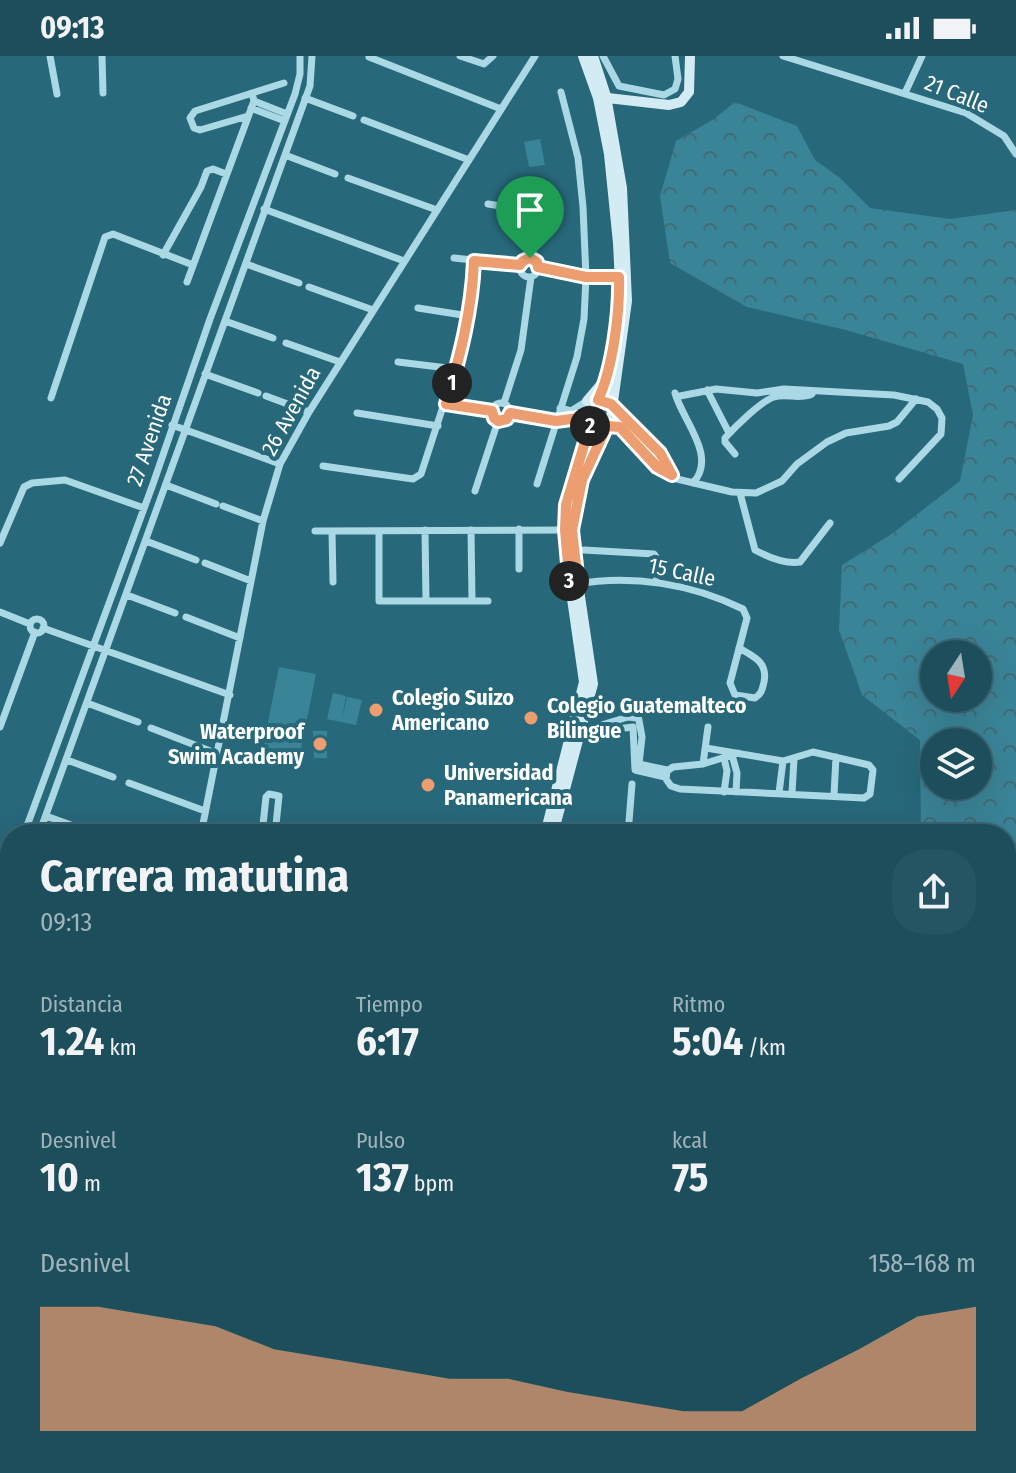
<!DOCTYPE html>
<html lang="es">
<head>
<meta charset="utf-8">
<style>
	body { margin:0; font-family:"Fira Sans Condensed",sans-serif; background:#255562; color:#f1f3f6; height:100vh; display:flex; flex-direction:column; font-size:30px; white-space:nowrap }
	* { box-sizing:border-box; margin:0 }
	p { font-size:26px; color:#a0b4bb }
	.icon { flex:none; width:44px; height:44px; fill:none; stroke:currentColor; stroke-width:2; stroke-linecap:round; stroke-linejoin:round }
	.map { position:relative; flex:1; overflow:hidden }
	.panel { position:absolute; left:0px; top:768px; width:1016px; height:650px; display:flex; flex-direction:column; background:#1d4e5c; border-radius:32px 32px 0 0; box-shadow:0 8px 32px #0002,0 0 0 2px #3b6572 }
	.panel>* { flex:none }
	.needle { width:52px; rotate:192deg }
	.tools { position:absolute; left:920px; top:584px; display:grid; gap:16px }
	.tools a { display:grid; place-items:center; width:72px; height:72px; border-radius:50%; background:#1d4e5c; box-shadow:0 8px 32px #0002,0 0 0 2px #3b6572; font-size:40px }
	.pin { position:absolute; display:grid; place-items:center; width:68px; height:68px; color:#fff; margin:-82px -34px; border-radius:50% 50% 50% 0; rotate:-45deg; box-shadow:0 0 8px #0007 }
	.pin .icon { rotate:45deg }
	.km { position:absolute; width:40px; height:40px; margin:-20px; border-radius:50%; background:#222; color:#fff; font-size:22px; line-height:40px; text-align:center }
	.round { display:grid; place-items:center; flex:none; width:84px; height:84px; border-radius:32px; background:#255562 }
	.overview { display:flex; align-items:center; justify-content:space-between; height:136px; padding:0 40px }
	h1 { font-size:44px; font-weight:700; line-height:60px }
	.stats { display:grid; grid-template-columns:repeat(3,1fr); gap:12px; height:136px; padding:8px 40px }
	.stats div { display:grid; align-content:center }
	.stats b { font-size:40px; font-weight:700 }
	.stats small { font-size:22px; font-weight:400 }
	.stats p { font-size:22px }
	.chart { height:224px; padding:16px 40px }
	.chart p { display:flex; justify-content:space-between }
	.chart svg { width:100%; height:144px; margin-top:8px; fill:#ec9e70; opacity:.7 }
	.status { display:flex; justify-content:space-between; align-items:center; height:56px; padding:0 40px; background:#1d4e5c; direction:ltr }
	.status svg { height:22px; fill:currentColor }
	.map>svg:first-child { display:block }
	.forest { fill:url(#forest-crowns); fill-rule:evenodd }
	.pitch { fill:#3a8497 }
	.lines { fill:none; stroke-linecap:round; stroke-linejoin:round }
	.street { stroke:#aad8e4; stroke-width:7 }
	.secondary { stroke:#d3ecf4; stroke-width:10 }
	.route-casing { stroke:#fff; stroke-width:16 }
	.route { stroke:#ec9e70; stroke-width:10 }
	.poi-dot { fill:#ec9e70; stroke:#27687a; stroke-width:3 }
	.labels { text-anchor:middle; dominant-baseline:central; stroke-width:8; stroke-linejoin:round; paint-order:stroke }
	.street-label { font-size:22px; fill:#fff; stroke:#27687a }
	.poi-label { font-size:22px; font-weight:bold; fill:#fff; stroke:#27687a; text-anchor:start }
</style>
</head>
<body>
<div class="status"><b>09:13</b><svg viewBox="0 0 49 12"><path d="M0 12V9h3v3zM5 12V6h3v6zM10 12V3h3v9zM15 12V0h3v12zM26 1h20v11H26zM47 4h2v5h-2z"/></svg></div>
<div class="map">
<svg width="1016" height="1417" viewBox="0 0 1016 1417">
	<defs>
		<pattern id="forest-crowns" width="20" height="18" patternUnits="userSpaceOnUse" patternTransform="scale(2)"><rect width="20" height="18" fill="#3a8497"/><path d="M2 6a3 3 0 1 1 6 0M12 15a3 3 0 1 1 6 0" fill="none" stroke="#426b75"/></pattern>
	</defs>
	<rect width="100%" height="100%" fill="#27687a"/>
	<!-- forest -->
	<path class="forest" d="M735,46L797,70L815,104L840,122L870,152L950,163L1016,154V1018L1006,1013V778H921L920,684L862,639L839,574L842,509L893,477L960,425L973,359L963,308L846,274L747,251L670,207L660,140L676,85L714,63ZM934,598H978V642H934ZM934,686H978V730H934Z"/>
	<!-- pitch -->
	<path class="pitch" d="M540,83L545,109L529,111L524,86Z
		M279,611L316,618L300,698L263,691Z
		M333,637L346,640L342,663L347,641L362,644L356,669L327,663Z
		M313,675H327V702H314Z"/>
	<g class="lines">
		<!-- street -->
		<path class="street" d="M50,0L57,38
			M102,0L103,37
			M460,0L484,8L493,0
			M603,0L619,30L664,39L675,33L678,23L675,0
			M783,0L966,57L1004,80L1016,98
			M369,1L501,53
			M905,37L922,0
			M305,42L353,60
			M254,45L287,58
			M251,52L285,65
			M248,60L200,74L194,72L190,62L195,55L284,27
			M364,64L469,104
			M285,99L335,118
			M348,122L437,154
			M525,135L530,202
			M488,148L526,154
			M264,153L404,205
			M163,199L201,131L207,115L213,113L226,118
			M454,202L520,209
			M520 212a9 9 0 1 1 18 0a9 9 0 1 1-18 0Z
			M246,208L299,227
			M538,211L586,221H619
			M187,226L254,45L252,37
			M309,231L373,254
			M418,252L469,260
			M225,265L273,282
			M286,287L340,306
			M398,306L456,313
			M205,318L258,337
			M707,334L729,377
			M675,337C682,364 718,400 693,427
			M266,340L309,356
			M680,340L716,333L757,337L784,333L894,339L928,346L937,353L942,362L941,378L899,423
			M51,342L105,181L113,178L193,209
			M492 356a9 9 0 1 1 18 0a9 9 0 1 1-18 0Z
			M504,347L521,294L531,221
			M446,348L492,355
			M560,352L571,355L587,345L609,347L660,397L672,419
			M357,357L438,370
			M510,357L556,365L578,362L599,370L620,371L657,411L677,423L732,436L756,437L782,425L797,408L827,386L846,377L889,370L897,366L916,343
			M172,369L280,408
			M735,398L725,386V382C735,371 761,345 774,341C787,337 799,344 812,338
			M323,410L413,423L421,418L465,283L473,234L474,205
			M537,428L577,301L584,263L586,221L583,151L578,102L561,36
			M166,429L216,448
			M475,435L498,365
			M740,437L755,494C768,501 786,508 800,506L830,467
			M223,450L263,465
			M519,473V513
			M425,474L426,545
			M471,474L472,544
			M315,475L569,474
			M332,475L333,526
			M379,475V545H488
			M146,485L196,504
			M0,487L24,431L32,427L65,424L144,452
			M584,494L654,498L659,505L656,526
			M205,507L251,525
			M576,528C632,518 692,528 743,553L747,562L730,627L735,639L755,642C762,637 762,634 764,626C768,606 754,601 739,592
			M127,539L175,557
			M0,556L30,568
			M186,561L240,582
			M30 570a7 7 0 1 1 14 0a7 7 0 1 1-14 0Z
			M43,572L230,639
			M87,647L138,666
			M636,648L642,681L639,708L667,714
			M0,671L35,576
			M151,672L218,698
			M585,677L588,673L628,661L637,662
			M577,678L633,671L635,714L665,721
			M706,692L783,705L813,696L869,709L873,714L870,738L864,742L680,733L671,730L666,723L667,715L673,711L703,708L738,697
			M732,699L737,717L736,736
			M724,702L727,715L724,736
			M67,704L113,721
			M703,708L708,671
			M129,727L205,755
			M779,737L783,705
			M792,737L794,703
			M834,739L836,701
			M46,760L96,778
			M24,778L153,428L210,263L295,38L300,18V0
			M39,778L310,30L312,0
			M201,778L263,465L280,408L309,356L535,0
			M262,778L266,741L269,738L279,740L275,778
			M628,778L632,728
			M733,778V772
			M0,806L10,809
			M0,845L10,816
			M0,885L10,856
			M0,987L10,988
			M0,1048L10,1053
			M2,1080L10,1063
			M1006,1093L1016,1094
			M0,1098L8,1092L7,1083
			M1006,1128L1016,1130
			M0,1132L4,1134
			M1006,1163L1016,1166
			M0,1199L10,1182
			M0,1232L7,1237
			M0,1272L10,1273
			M1006,1365L1016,1367
			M163,1408L164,1414
			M510,1408L520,1417
			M776,1408L808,1416
			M930,1408L996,1417
			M86,1417L96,1408
			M668,1417L671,1408
			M726,1417L729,1408"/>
		<!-- secondary -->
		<path class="secondary" d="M599,41L669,49L681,46L689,36L690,0
			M587,345L604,325
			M545,778L584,626L567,508L566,449L588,382L594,352L603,334L616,271L620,227L618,187L609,98L598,42L583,0
			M553,778L593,628L572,487L573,467L582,424L611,360L627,245L622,132L606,40L593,0
			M1006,1204L1016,1210
			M1006,1313L1016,1314
			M864,1408V1417
			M578,1417L581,1408
			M589,1417L592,1408
			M946,1417L948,1408"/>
	</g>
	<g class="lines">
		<defs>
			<path id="route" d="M530,202L523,205L520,209L474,205C472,255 460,300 446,348L492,355L494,362L498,365L507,363L510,357L556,365L578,362L591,366L566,449L565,474H572L578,528L570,530L565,474H572L582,424L607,370L620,371L657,411L672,419L660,397L611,348L598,344C613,312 620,256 619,221H586L538,211L537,206L530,202"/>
		</defs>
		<!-- route casing -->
		<use href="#route" class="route-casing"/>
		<!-- route -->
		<use href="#route" class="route"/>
	</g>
	<!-- markers -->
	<g class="poi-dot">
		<circle cx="376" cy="654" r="8"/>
		<circle cx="531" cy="662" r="8"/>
		<circle cx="320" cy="688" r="8"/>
		<circle cx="428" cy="729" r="8"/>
	</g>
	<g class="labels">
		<!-- street labels -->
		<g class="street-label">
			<text transform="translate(957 38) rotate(22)">21 Calle</text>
			<text transform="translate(291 355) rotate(-61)">26 Avenida</text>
			<text transform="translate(149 384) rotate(-71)">27 Avenida</text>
			<text transform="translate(682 516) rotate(12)">15 Calle</text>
		</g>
		<!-- poi labels -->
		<g class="poi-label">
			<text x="392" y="641">Colegio Suizo<tspan x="392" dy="25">Americano</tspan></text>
			<text x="547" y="649">Colegio Guatemalteco<tspan x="547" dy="25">Bilingue</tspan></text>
			<text x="304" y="675" text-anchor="end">Waterproof<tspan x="304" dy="25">Swim Academy</tspan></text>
			<text x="444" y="716">Universidad<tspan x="444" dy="25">Panamericana</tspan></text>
		</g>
	</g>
</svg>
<div class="tools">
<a><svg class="needle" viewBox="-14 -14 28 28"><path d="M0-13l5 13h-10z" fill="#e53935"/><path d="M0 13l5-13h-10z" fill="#a0b4bb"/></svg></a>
<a><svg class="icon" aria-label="layers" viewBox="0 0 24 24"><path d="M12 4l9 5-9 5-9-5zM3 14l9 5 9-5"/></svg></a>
</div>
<div class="pin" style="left:530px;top:202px;background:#1e9e55"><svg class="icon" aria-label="arrive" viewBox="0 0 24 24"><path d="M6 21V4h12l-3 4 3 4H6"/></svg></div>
<b class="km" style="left:452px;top:327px">1</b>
<b class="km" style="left:590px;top:370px">2</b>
<b class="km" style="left:569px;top:525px">3</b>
<section class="panel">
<div class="overview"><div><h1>Carrera matutina</h1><p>09:13</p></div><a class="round"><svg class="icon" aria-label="share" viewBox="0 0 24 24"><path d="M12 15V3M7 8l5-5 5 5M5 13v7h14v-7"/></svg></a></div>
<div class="stats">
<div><p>Distancia</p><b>1.24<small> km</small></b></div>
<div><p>Tiempo</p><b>6:17</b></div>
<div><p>Ritmo</p><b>5:04<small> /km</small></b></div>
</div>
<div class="stats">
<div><p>Desnivel</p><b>10<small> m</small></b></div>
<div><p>Pulso</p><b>137<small> bpm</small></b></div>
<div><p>kcal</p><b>75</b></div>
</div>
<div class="chart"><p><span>Desnivel</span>158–168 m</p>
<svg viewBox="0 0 160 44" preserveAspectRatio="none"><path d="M0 44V6L10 6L20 9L30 12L40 19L50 22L60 25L70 28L80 28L90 32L100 35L110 38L120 38L130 28L140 19L150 9L160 6V44z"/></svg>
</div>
</section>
</div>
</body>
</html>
